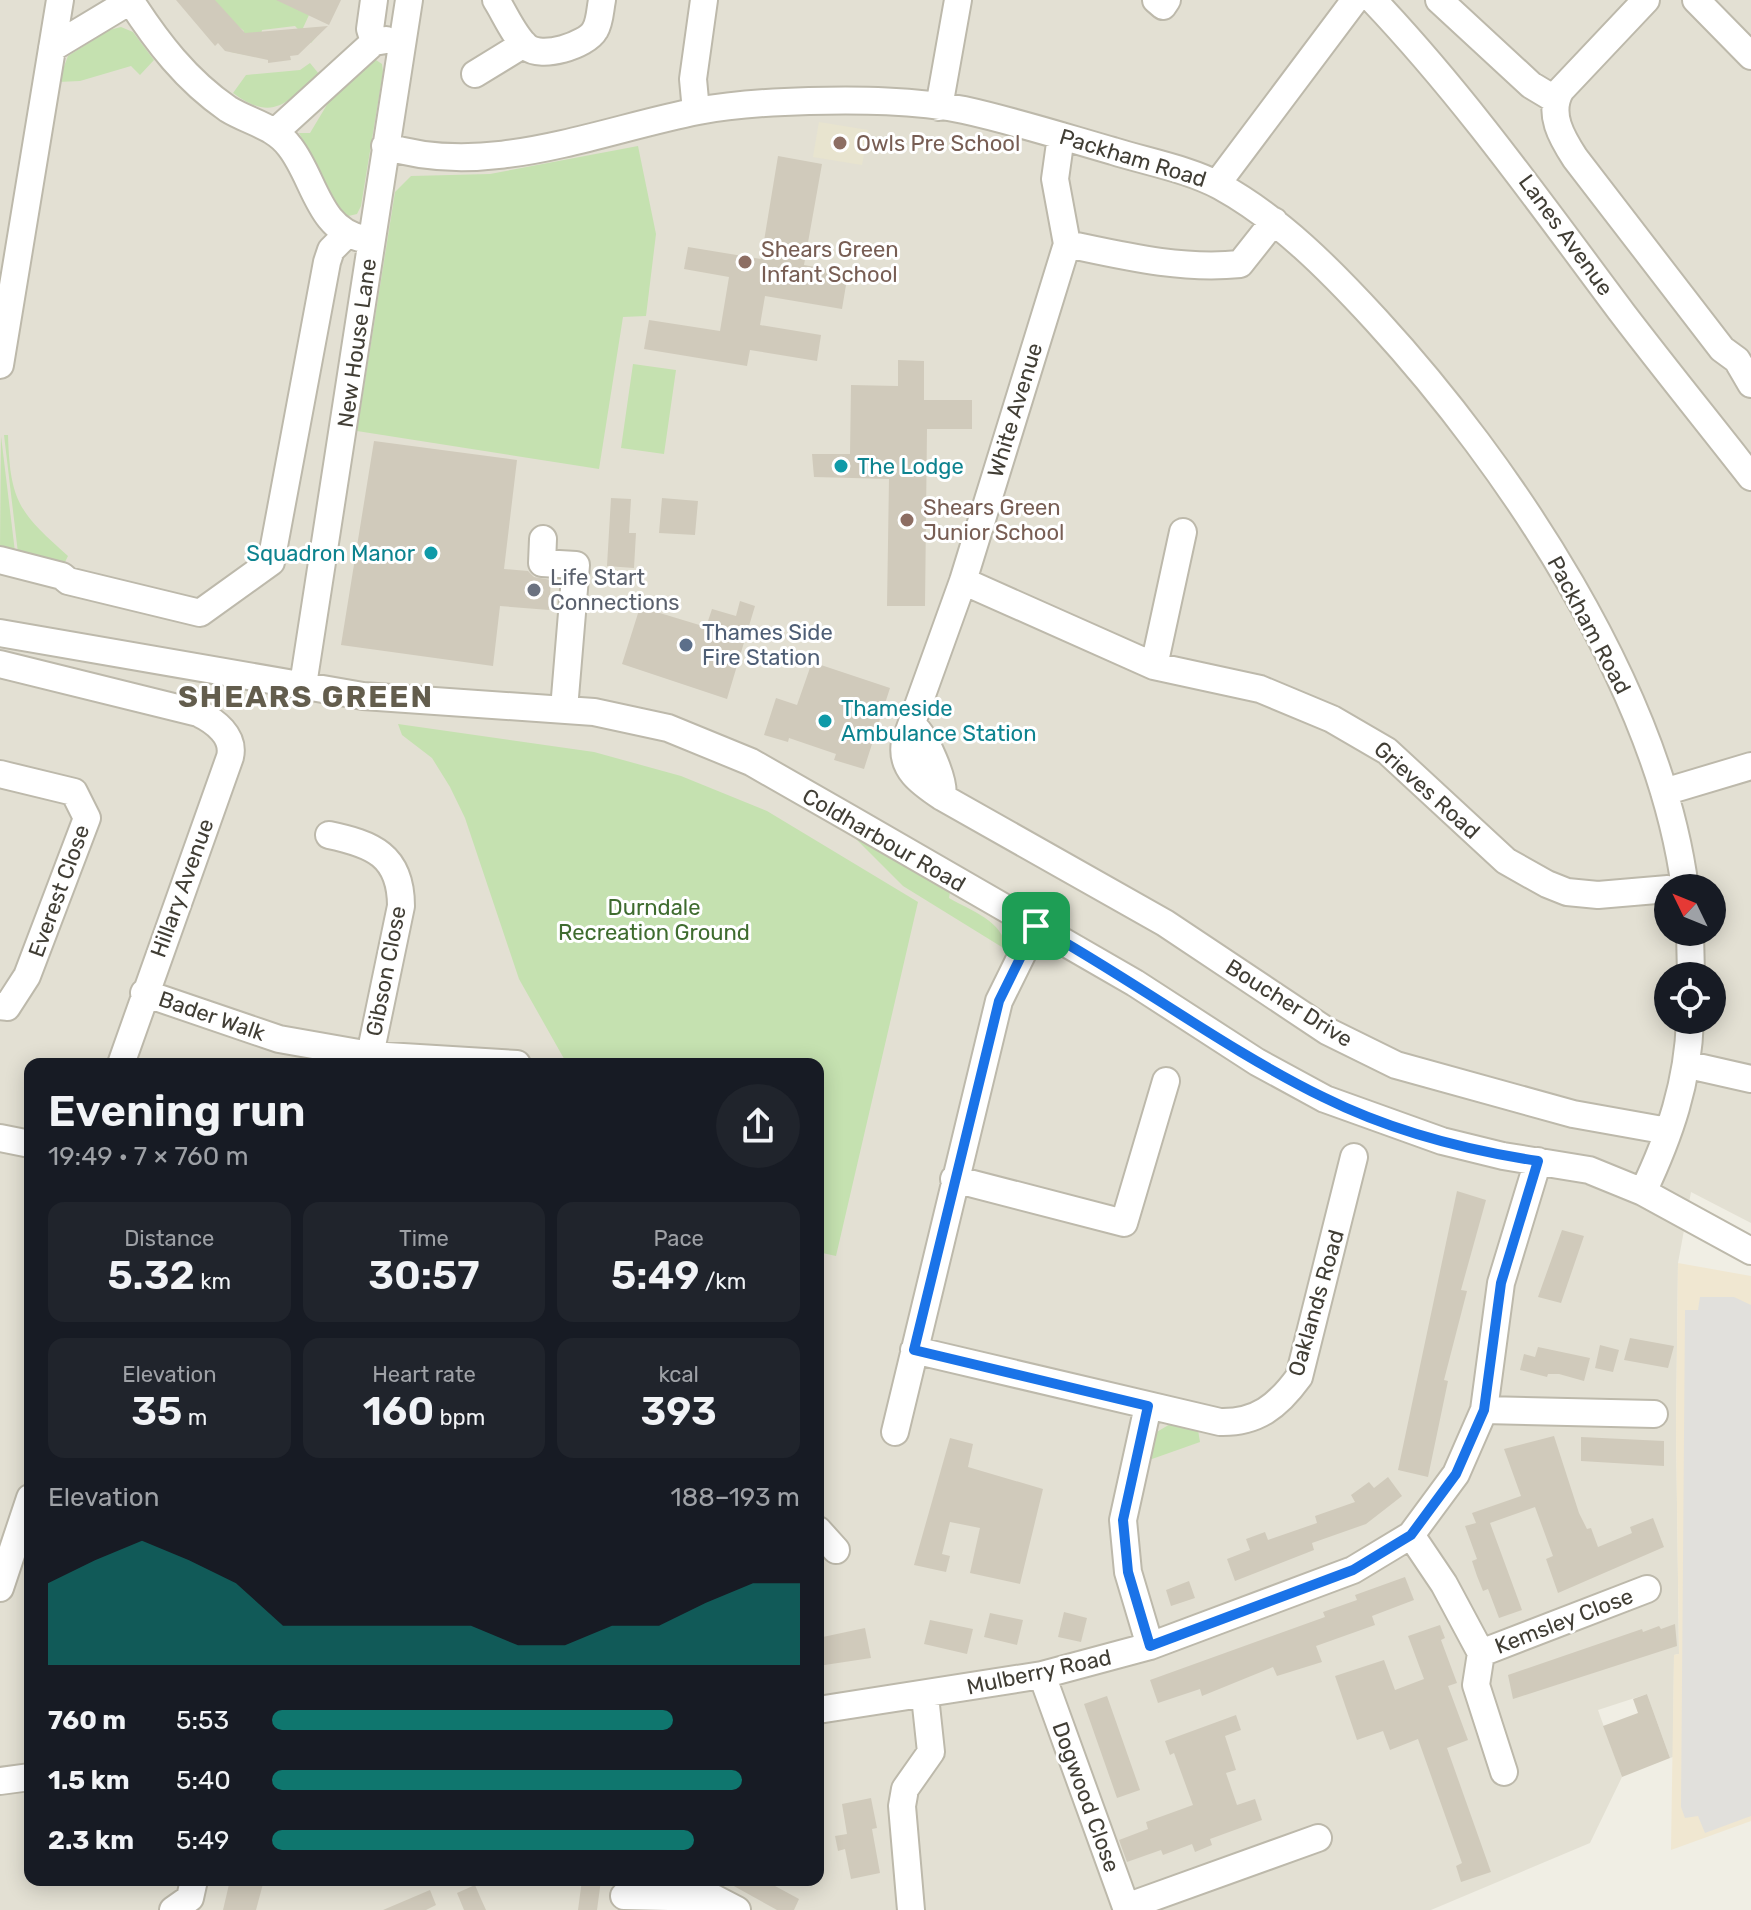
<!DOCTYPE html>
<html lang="en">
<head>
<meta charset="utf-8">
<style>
	body { margin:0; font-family:Rubik,sans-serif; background:#20242c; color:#f1f3f6; height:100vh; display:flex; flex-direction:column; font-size:30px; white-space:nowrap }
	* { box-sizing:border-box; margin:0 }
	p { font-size:26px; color:#9ea1a6 }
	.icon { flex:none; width:44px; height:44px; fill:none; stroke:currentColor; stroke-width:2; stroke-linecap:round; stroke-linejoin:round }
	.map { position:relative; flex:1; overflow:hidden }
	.side { position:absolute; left:24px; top:1058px; width:800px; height:828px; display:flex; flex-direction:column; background:#171b24; border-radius:16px; box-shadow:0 4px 20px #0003 }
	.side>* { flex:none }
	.needle { width:52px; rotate:313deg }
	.buttons { position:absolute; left:1654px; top:874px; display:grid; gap:16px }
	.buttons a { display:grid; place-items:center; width:72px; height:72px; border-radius:50%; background:#171b24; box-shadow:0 4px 20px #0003; font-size:40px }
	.pin { position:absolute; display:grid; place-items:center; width:68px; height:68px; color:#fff; margin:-34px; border-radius:16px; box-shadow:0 4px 12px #0006 }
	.round { display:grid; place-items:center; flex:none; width:84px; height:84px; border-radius:42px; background:#20242c }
	.headline { display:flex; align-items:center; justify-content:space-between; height:136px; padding:0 24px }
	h1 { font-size:44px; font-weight:600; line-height:60px }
	.metrics { display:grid; grid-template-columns:repeat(3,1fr); gap:12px; height:136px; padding:8px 24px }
	.metrics div { display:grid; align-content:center; border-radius:16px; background:#20242c; text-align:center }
	.metrics b { font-size:40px; font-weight:600 }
	.metrics small { font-size:22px; font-weight:400 }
	.metrics p { font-size:22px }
	.chart { height:224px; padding:16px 24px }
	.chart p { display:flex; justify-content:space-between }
	.chart svg { width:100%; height:144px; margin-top:8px; fill:#0f766e; opacity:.7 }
	ul { padding:0 24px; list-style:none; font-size:26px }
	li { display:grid; grid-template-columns:128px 96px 1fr; align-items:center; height:60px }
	li i { height:20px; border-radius:10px; background:#0f766e }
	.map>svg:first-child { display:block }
	.residential { fill:#e3e0d3; fill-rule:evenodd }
	.commercial { fill:#f0e7d1 }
	.education { fill:#e8e4cf }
	.green { fill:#c5e1b0 }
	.parking { fill:#e1e0dc }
	.building { fill:#d0cabb }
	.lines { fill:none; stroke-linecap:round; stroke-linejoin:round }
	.minor-casing { stroke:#bdb9ab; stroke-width:30 }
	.minor { stroke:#fff; stroke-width:26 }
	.route-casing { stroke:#fff; stroke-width:16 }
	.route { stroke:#1a73e8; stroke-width:10 }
	.education-dot { fill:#8d6e63; stroke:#fff; stroke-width:3 }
	.culture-dot { fill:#0f9aa8; stroke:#fff; stroke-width:3 }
	.worship-dot { fill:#6b7280; stroke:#fff; stroke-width:3 }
	.service-dot { fill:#5c6f8a; stroke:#fff; stroke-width:3 }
	.labels { text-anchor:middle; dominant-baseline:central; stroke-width:6; stroke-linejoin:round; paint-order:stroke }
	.education-label { font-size:22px; fill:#785e54; stroke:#fff; text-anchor:start }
	.street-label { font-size:22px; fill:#413e35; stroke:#fff }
	.culture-label { font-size:22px; fill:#0d838f; stroke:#fff; text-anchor:start }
	.worship-label { font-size:22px; fill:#5b616d; stroke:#fff; text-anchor:start }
	.service-label { font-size:22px; fill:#4e5e75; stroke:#fff; text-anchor:start }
	.park-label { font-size:22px; fill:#3f6c2f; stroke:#fff }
	.district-label { font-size:30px; font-weight:bold; letter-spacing:2px; fill:#635d4d; stroke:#fff }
</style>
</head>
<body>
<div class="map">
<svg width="1751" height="1910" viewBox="0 0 1751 1910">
	<rect width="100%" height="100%" fill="#f0eee4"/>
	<!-- residential -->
	<path class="residential" d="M0,0H1751V1223L1691,1192L1678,1263L1676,1427L1679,1654L1674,1655L1673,1757L1670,1758L1647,1694L1598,1710L1622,1777L1590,1843L1431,1910H0ZM1668,888H1712V932H1668ZM1668,976H1712V1020H1668ZM30,1064H818V1880H30Z"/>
	<!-- commercial -->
	<path class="commercial" d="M1678,1263L1751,1276V1821L1671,1850L1674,1655L1679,1654L1676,1427Z"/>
	<!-- education -->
	<path class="education" d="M819,122L868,130L862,165L813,157Z"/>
	<!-- green -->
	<path class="green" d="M207,0H294L309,15L303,28L318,35L311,43L295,26L262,30L257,57L231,52L244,31Z
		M121,27L133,32L154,60L140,75L131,66L80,81L58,82L68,56L109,30Z
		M376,60L382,64L383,72L361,206L357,214L344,217L299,133H310L331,98L369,62Z
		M310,63L319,74C288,102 273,123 233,93L246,75L300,70Z
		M638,146L656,234L646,316L623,317L599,469L357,431L395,192L411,176L490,174Z
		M633,364L676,370L664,454L621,448Z
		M4,435H8C10,503 20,513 68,556L64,564L18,553Z
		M1,436L15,552L0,548Z
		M398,724L594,752L681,776L767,811L918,902L836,1256L818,1252V1064H567L519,979L465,818L450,787L432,758L402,735Z
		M848,831L950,892L949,898C969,910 1006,922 1005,949L903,886Z
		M1172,1423L1198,1430L1200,1442L1152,1459L1148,1454L1155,1433Z"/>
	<!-- parking -->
	<path class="parking" d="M1700,1297H1734L1751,1305V1816L1705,1833L1698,1816L1685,1818L1681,1807L1685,1310H1698Z"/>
	<!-- building -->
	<path class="building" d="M176,0H215L245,33L328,26L298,55L290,56L291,60L268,63V60L225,51L218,43L215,46Z
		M276,0H341L329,25Z
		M778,156L822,164L804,265L848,273L842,309L765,296L760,325L821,335L817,361L750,350L747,366L644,349L649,320L720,331L729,277L684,269L688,247L761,259Z
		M898,360L924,361V400H972V429H927L925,606H887L889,479L814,477L812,454H850L851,385L898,386Z
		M374,441L517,460L504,569L528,571L534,577L551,580L549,610L500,606L493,666L341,645Z
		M611,498L631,499L629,533H636L634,568L607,566Z
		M662,498L698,501L695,535L659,533Z
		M740,601L755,606L727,699L622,664L640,607L706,627L712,609L736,616Z
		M812,662L890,688L864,769L834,760L836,754L789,738L788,742L764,735L776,698L797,705Z
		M1457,1191L1486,1200L1461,1290L1467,1291L1444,1380L1448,1381L1428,1477L1398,1470Z
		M1562,1230L1584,1236L1561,1303L1538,1297Z
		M1630,1338L1674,1346L1668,1368L1624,1360Z
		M1600,1345L1619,1350L1613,1372L1595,1368Z
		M1538,1347L1590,1358L1584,1381L1559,1374H1548L1547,1377L1520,1370L1524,1354L1535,1357Z
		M1554,1436L1579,1513L1587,1529L1591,1528L1598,1547L1632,1533L1630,1527L1653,1518L1664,1547L1558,1593L1546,1559L1553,1556L1535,1507L1490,1523L1522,1610L1499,1618L1488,1589L1483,1591L1477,1576L1472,1561L1477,1559L1465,1526L1476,1523L1472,1513L1521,1496L1504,1449Z
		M1581,1437L1664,1441V1466L1581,1461Z
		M950,1438L973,1444L968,1467L1043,1489L1020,1584L970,1573L980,1528L950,1522L942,1554L950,1556L946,1572L914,1565Z
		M1388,1477L1402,1496L1366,1524L1312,1543L1314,1550L1235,1581L1227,1559L1250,1550L1246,1539L1265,1532L1268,1540L1317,1523L1315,1516L1355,1502L1351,1495L1369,1482L1374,1488Z
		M1405,1577L1414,1600L1372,1616L1375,1625L1316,1646L1322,1662L1277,1676L1273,1667L1202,1696L1200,1689L1158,1703L1150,1680L1325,1617L1323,1612L1357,1600L1355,1595Z
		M1189,1581L1195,1598L1171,1606L1166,1590Z
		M1064,1612L1087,1618L1081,1642L1058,1637Z
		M990,1613L1023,1620L1017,1645L984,1637Z
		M930,1620L973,1629L967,1654L924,1644Z
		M1675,1624L1677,1646L1513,1699L1508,1675L1642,1629L1643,1632L1659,1626L1661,1629Z
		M1440,1625L1445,1638L1441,1640L1457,1683L1448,1686L1468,1740L1447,1748L1491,1872L1461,1882L1456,1866L1462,1863L1418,1739L1390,1750L1383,1731L1357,1740L1335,1676L1384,1660L1395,1690L1424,1679L1408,1636Z
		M865,1628L871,1658L818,1666V1638Z
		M1647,1694L1670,1758L1622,1777L1603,1726L1638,1713L1633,1699Z
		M1107,1696L1140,1790L1117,1798L1084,1704Z
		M1236,1715L1241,1730L1225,1736L1236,1770L1226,1773L1237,1805L1255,1799L1262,1820L1210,1839L1212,1845L1195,1852L1192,1844L1163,1855L1161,1850L1127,1862L1119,1840L1148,1829L1146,1822L1193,1805L1174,1753L1170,1755L1165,1741Z
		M871,1798L877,1828L872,1829L880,1873L851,1879L845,1849L838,1851L835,1836L847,1834L842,1804Z
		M230,1880H264L256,1910H223Z
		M582,1880H601L597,1910H578Z
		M723,1880H764L799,1899L794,1910H777Z
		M475,1885L481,1899L486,1910H464L457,1893Z
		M430,1890L436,1905L426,1910H383Z"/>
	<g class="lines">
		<defs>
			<path id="minor" d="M130,0C157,42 186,80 228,109C249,122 275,126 290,147C315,179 318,230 364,239
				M374,0L370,29L374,42
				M496,0C505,14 514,36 527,47C541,59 586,46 595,30C600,22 600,10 602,0
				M1156,0L1163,6L1167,0
				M1373,0C1466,98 1542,206 1623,314C1665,369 1708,422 1751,477
				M1439,0L1531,85L1556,100
				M1646,0L1561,90C1547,113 1562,138 1575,158L1722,349L1737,360L1751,384
				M1696,0L1751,56
				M52,48L130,1
				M475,74L524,44
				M939,107L958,0
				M696,111L693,79L704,0
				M275,132L374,42L386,40
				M1061,136L1055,179L1067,244L963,581L905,742C900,769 921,783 942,797L1165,923L1327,1031L1396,1065L1573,1114L1668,1131
				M385,146C487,179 597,131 698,111C734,104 772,102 809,101C860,100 914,100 964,110C1014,121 1064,137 1113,151C1148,162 1188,169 1220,186C1280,219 1330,270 1376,320C1510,466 1659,689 1685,888
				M1217,184L1355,0
				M1067,244C1124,256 1181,270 1240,264L1274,221
				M0,365L60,0
				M543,539L542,563L576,565L564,709
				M0,560L62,576L68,581L200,613L271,562L327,262L331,250L347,234
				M963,581L1154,666L1260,689L1332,719L1387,751L1506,861L1547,884L1567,892L1598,895L1668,889
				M0,633L363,696L594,712L668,728L751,762L849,818L1135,983L1257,1062L1325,1099L1442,1141L1503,1156L1589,1170L1643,1192L1751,1251
				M0,664L198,713C215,721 235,736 230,757L121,1064
				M1154,666L1183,532
				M303,685L409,0
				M912,725C924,732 947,784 942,797
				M0,774L74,792L87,818L27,976L7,1007L0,1006
				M1664,792L1751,766
				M329,835C372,844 401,855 401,906L370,1055
				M1690,932L1691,976
				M144,993L279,1039L370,1055L517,1064
				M1689,1065L1751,1079
				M0,1138L30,1144
				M954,1179L1124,1223L1166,1081
				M1643,1192C1670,1135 1688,1083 1690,1020
				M914,1350L1220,1422C1257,1423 1278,1406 1299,1377L1354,1157
				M1148,1406L1123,1520L1128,1572L1150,1646
				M1484,1410L1654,1414
				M895,1432L999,1001L1036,926
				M818,1530L836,1550
				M1411,1535L1444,1584L1481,1653L1476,1685L1504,1772
				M0,1588L30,1498
				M1481,1653L1647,1589
				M1042,1675L1126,1907L1318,1838
				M818,1710L1042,1675L1150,1646L1353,1570L1411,1535L1456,1474L1484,1410L1501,1283L1538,1161
				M0,1781L30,1777
				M624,1896L714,1898L737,1910
				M173,1910L190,1898L194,1880
				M911,1910L902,1806L905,1789L931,1752L925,1696"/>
		</defs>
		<!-- minor casing -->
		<use href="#minor" class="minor-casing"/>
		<!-- minor -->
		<use href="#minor" class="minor"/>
	</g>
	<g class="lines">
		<defs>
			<path id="route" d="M1036,926C1134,980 1223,1048 1323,1097C1389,1130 1465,1150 1538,1161L1501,1283L1484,1410L1456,1474L1411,1535L1353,1570L1150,1646L1128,1572L1123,1520L1148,1406L914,1350L999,1001Z"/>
		</defs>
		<!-- route casing -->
		<use href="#route" class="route-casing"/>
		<!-- route -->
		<use href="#route" class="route"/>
	</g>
	<!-- markers -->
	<g class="education-dot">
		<circle cx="840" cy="143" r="8"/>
		<circle cx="745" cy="262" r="8"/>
		<circle cx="907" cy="520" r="8"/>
	</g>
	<g class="culture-dot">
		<circle cx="841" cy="466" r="8"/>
		<circle cx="431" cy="553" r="8"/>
		<circle cx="825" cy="721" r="8"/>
	</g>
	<circle class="worship-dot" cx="534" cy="590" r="8"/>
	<circle class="service-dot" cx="686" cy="645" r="8"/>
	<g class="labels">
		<!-- education labels -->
		<g class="education-label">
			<text x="856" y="143">Owls Pre School</text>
			<text x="761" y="249">Shears Green<tspan x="761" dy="25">Infant School</tspan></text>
			<text x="923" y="507">Shears Green<tspan x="923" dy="25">Junior School</tspan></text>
		</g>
		<!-- street labels -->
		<g class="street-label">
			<text transform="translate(1133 158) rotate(17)">Packham Road</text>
			<text transform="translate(1566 235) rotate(54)">Lanes Avenue</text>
			<text transform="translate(357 343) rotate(-82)">New House Lane</text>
			<text transform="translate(1015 410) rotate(-73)">White Avenue</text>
			<text transform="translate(1589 625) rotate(62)">Packham Road</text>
			<text transform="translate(1427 790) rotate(42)">Grieves Road</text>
			<text transform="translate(884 840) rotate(30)">Coldharbour Road</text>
			<text transform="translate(182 888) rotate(-70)">Hillary Avenue</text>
			<text transform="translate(59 891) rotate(-70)">Everest Close</text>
			<text transform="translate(386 971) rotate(-79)">Gibson Close</text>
			<text transform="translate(1289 1003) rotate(32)">Boucher Drive</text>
			<text transform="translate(212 1016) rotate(19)">Bader Walk</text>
			<text transform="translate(1316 1303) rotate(-74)">Oaklands Road</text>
			<text transform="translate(1564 1621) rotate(-21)">Kemsley Close</text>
			<text transform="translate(1039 1672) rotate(-12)">Mulberry Road</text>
			<text transform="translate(1086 1797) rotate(70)">Dogwood Close</text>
		</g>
		<!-- culture labels -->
		<g class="culture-label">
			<text x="857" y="466">The Lodge</text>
			<text x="415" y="553" text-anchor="end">Squadron Manor</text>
			<text x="841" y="708">Thameside<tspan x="841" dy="25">Ambulance Station</tspan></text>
		</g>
		<!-- worship labels -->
		<g class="worship-label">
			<text x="550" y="577">Life Start<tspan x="550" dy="25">Connections</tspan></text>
		</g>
		<!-- service labels -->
		<g class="service-label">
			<text x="702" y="632">Thames Side<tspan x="702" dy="25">Fire Station</tspan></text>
		</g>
		<!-- park labels -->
		<g class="park-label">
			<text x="654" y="907">Durndale<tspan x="654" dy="25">Recreation Ground</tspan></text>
		</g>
		<!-- district labels -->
		<g class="district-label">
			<text x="306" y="697">SHEARS GREEN</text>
		</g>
	</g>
</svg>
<div class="buttons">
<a><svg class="needle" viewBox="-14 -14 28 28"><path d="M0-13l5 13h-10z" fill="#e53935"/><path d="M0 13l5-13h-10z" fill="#9ea1a6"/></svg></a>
<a><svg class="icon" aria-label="locate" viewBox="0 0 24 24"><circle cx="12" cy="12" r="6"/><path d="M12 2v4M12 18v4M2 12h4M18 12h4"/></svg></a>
</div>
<div class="pin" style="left:1036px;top:926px;background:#1e9e55"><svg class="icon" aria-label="arrive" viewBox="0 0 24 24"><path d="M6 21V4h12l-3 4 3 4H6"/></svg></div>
<section class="side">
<div class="headline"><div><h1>Evening run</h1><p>19:49 · 7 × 760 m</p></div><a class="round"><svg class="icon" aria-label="share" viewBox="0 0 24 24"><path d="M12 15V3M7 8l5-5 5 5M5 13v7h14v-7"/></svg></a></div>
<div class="metrics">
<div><p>Distance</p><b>5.32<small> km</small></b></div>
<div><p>Time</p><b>30:57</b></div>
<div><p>Pace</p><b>5:49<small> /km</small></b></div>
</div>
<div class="metrics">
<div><p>Elevation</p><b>35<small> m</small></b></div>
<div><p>Heart rate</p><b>160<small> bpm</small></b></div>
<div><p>kcal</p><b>393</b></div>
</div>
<div class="chart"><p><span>Elevation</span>188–193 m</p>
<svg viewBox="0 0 160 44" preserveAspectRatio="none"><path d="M0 44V19L10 12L20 6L30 12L40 19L50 32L60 32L70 32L80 32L90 32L100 38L110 38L120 32L130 32L140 25L150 19L160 19V44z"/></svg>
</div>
<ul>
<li><b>760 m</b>5:53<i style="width:76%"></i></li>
<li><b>1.5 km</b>5:40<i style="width:89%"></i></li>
<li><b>2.3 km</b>5:49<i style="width:80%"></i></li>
</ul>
</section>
</div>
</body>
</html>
